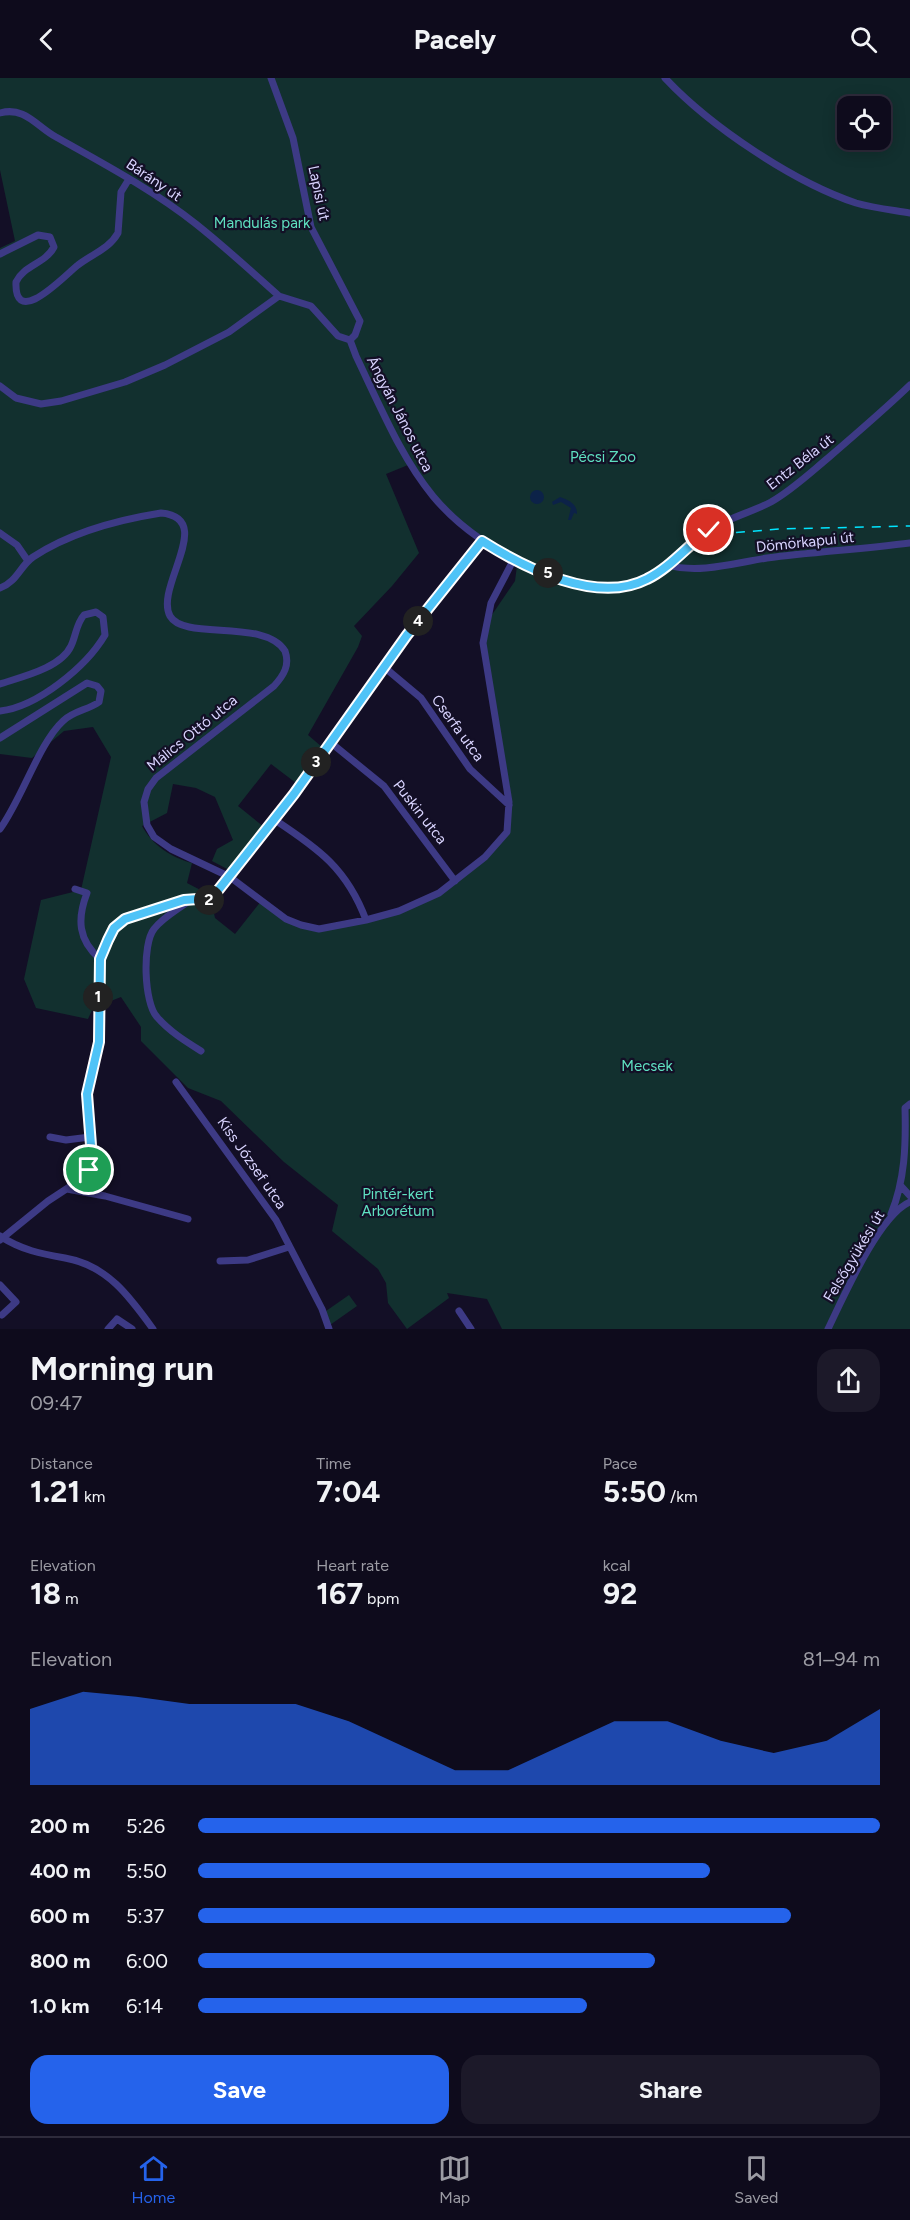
<!DOCTYPE html>
<html lang="en">
<head>
<meta charset="utf-8">
<style>
	body { margin:0; font-family:Figtree,sans-serif; background:#1c1929; color:#f1f3f6; height:100vh; display:flex; flex-direction:column; font-size:22px; white-space:nowrap }
	* { box-sizing:border-box; margin:0 }
	p { font-size:20px; color:#9b9ba3 }
	.icon { flex:none; width:33px; height:33px; fill:none; stroke:currentColor; stroke-width:2; stroke-linecap:round; stroke-linejoin:round }
	.map { position:relative; height:1251px; overflow:hidden }
	.sheet { display:flex; flex-direction:column; background:#0e0b1c; flex:1 }
	.sheet>* { flex:none }
	.controls { position:absolute; left:837px; top:18px; display:grid; gap:12px }
	.controls a { display:grid; place-items:center; width:54px; height:54px; border-radius:12px; background:#0e0b1c; box-shadow:0 3px 15px #0003,0 0 0 2px #2e2b3b; font-size:30px }
	.pin { position:absolute; display:grid; place-items:center; width:51px; height:51px; color:#fff; margin:-26px; border:3px solid #fff; border-radius:50%; box-shadow:0 2px 6px #0007 }
	.km { position:absolute; width:30px; height:30px; margin:-15px; border-radius:50%; background:#222; color:#fff; font-size:16px; line-height:30px; text-align:center }
	.round { display:grid; place-items:center; flex:none; width:63px; height:63px; border-radius:18px; background:#1c1929 }
	.head { display:flex; align-items:center; justify-content:space-between; height:102px; padding:0 30px }
	h1 { font-size:33px; font-weight:700; line-height:45px }
	.figures { display:grid; grid-template-columns:repeat(3,1fr); gap:9px; height:102px; padding:6px 30px }
	.figures div { display:grid; align-content:center }
	.figures b { font-size:30px; font-weight:700 }
	.figures small { font-size:16px; font-weight:400 }
	.figures p { font-size:16px }
	.chart { height:168px; padding:12px 30px }
	.chart p { display:flex; justify-content:space-between }
	.chart svg { width:100%; height:108px; margin-top:6px; fill:#2563eb; opacity:.7 }
	.button { display:flex; gap:12px; margin-top:auto; padding:12px 30px }
	.button a { flex:1; height:69px; border-radius:18px; background:#2563eb; color:#fff; font-size:24px; font-weight:700; line-height:69px; text-align:center }
	.button a+a { background:#1c1929; color:#f1f3f6 }
	ul { padding:0 30px; list-style:none; font-size:20px }
	li { display:grid; grid-template-columns:96px 72px 1fr; align-items:center; height:45px }
	li i { height:15px; border-radius:8px; background:#2563eb }
	header { display:flex; justify-content:space-between; align-items:center; height:78px; padding:0 30px; background:#0e0b1c; font-size:27px; font-weight:700 }
	.menu { display:flex; justify-content:space-around; align-items:center; height:84px; border-top:2px solid #2e2b3b; background:#0e0b1c; font-size:16px; color:#9b9ba3 }
	.menu a { display:grid; justify-items:center; gap:3px }
	.menu .on { color:#2563eb }
	.map>svg:first-child { display:block }
	.green { fill:#12302f; fill-rule:evenodd }
	.water { fill:#0c2248 }
	.lines { fill:none; stroke-linecap:round; stroke-linejoin:round }
	.minor { stroke:#3d3a85; stroke-width:7 }
	.rail { stroke:#00e5ff; stroke-width:1.5; stroke-dasharray:9 8; stroke-linecap:butt }
	.route-casing { stroke:#fff; stroke-width:12 }
	.route { stroke:#4fc3f7; stroke-width:8 }
	.labels { text-anchor:middle; dominant-baseline:central; stroke-width:4.5; stroke-linejoin:round; paint-order:stroke }
	.street-label { font-size:15px; fill:#d9d4ff; stroke:#130f26 }
	.park-label { font-size:15px; fill:#5fe0c0; stroke:#130f26 }
</style>
</head>
<body>
<header><svg class="icon" aria-label="back" viewBox="0 0 24 24"><path d="M15 5l-7 7 7 7"/></svg>Pacely<svg class="icon" aria-label="search" viewBox="0 0 24 24"><circle cx="10" cy="10" r="6"/><path d="M15 15l6 6"/></svg></header>
<div class="map">
<svg width="910" height="1251" viewBox="0 0 910 1251">
	<rect width="100%" height="100%" fill="#130f26"/>
	<!-- green -->
	<path class="green" d="M0,0H910V1251H502L487,1221L447,1215L449,1220L407,1251L388,1225L386,1205L378,1191L332,1153L338,1127L284,1084L221,1023L188,1010L141,963V949L121,919L93,930L88,941L36,930L24,901L41,822L81,812L111,679L93,649L64,653L32,680L0,676V170L15,163L0,92ZM848,28H880V62H848ZM408,387L418,402L483,463L518,480L515,503L485,547V585L509,724L507,754L455,803L399,833L319,851L286,841L262,822L235,856L215,840L210,817L187,805L192,785C172,780 152,767 142,748L167,735L173,706L196,710L215,719L233,762L217,771L212,783L231,793L264,749L238,728L271,686L296,705L322,669L308,657L358,569L362,558L354,548L392,508L419,475L386,396Z
		M349,1217L357,1228L330,1247L326,1233Z"/>
	<!-- water -->
	<path class="water" d="M530 419a7 7 0 1 1 14 0a7 7 0 1 1-14 0Z
		M560,419C568,422 577,425 577,436L574,435L571,442H568L571,430L561,424L553,427L552,424Z"/>
	<g class="lines">
		<!-- minor -->
		<path class="minor" d="M271,0L293,60L311,149L360,243L355,257L350,262
			M665,0C710,48 793,104 856,125C873,130 892,132 910,135
			M0,35C25,28 37,49 56,59C104,86 153,112 196,146C225,169 252,194 279,218
			M0,176L38,157L50,159L54,169C45,186 24,187 16,204C14,253 67,195 78,187C92,176 109,171 118,155L121,114L129,101
			M279,218L311,228L338,258L350,262
			M350,262L356,278C408,387 428,448 547,495C572,505 605,515 632,508C664,499 684,466 713,450C731,439 752,434 771,424C792,412 810,395 828,380C856,356 884,332 910,307
			M0,308L16,320L41,326L61,323L125,304L165,287L229,254L279,218
			M0,455L17,467L28,483
			M667,487C699,496 735,485 767,480C815,474 863,471 910,465
			M0,510C17,504 20,488 33,479C71,454 117,442 161,435C217,440 154,509 170,538C184,563 265,540 285,573C290,587 284,597 274,608L156,700L148,711L144,724L147,747L154,759L171,771L230,799L286,841L301,847L319,851L366,842L399,833L439,815L485,779L507,754L509,724L483,565L491,525L514,481
			M384,589L421,620L470,691L509,727
			M0,606C21,599 61,590 71,568C76,558 76,546 84,537L96,534L103,539L105,557C86,589 37,629 0,633
			M0,660L87,605L97,608L101,613L99,624C88,632 73,633 63,643C39,665 22,721 0,751
			M330,664L384,708L455,803
			M275,742C319,771 347,791 366,842
			M75,811L87,815C77,841 78,862 100,881
			M190,822C179,831 163,839 154,851C142,866 144,925 157,939C169,953 185,963 201,973
			M176,1004L276,1142L322,1231L329,1251
			M50,1059L66,1062L90,1059
			M901,1108L910,1118
			M67,1111L105,1118L188,1141
			M891,1136C905,1102 906,1067 905,1030L910,1026
			M0,1158C21,1172 42,1176 65,1180C107,1187 130,1219 153,1251
			M0,1162L48,1123L80,1102L89,1092L92,1080L87,1016L99,964L100,881L114,850L125,841L184,822L212,820L294,716L407,557L482,463
			M220,1183L248,1182L289,1169
			M0,1207L16,1224L2,1237
			M459,1233L471,1251
			M108,1251L117,1241L132,1251
			M828,1251C843,1220 879,1137 910,1124"/>
		<!-- rail -->
		<path class="rail" d="M719,456L779,451L910,448"/>
	</g>
	<g class="lines">
		<defs>
			<path id="route" d="M89,1092L92,1080L87,1016L99,964L100,881L108,862L114,850L125,841L184,822L212,820L294,716L407,557L482,463C525,490 597,527 647,501C670,490 688,467 709,452"/>
		</defs>
		<!-- route casing -->
		<use href="#route" class="route-casing"/>
		<!-- route -->
		<use href="#route" class="route"/>
	</g>
	<g class="labels">
		<!-- street labels -->
		<g class="street-label">
			<text transform="translate(154 102) rotate(34)">Bárány út</text>
			<text transform="translate(319 115) rotate(78)">Lapisi út</text>
			<text transform="translate(400 336) rotate(63)">Ángyán János utca</text>
			<text transform="translate(800 384) rotate(-38)">Entz Béla út</text>
			<text transform="translate(805 464) rotate(-6)">Dömörkapui út</text>
			<text transform="translate(458 650) rotate(54)">Cserfa utca</text>
			<text transform="translate(192 655) rotate(-39)">Málics Ottó utca</text>
			<text transform="translate(420 734) rotate(52)">Puskin utca</text>
			<text transform="translate(252 1085) rotate(55)">Kiss József utca</text>
			<text transform="translate(854 1178) rotate(-59)">Felsőgyükési út</text>
		</g>
		<!-- park labels -->
		<g class="park-label">
			<text x="262" y="145">Mandulás park</text>
			<text x="603" y="379">Pécsi Zoo</text>
			<text x="647" y="988">Mecsek</text>
			<text x="398" y="1116">Pintér-kert<tspan x="398" dy="17">Arborétum</tspan></text>
		</g>
	</g>
</svg>
<div class="controls">
<a><svg class="icon" aria-label="locate" viewBox="0 0 24 24"><circle cx="12" cy="12" r="6"/><path d="M12 2v4M12 18v4M2 12h4M18 12h4"/></svg></a>
</div>
<div class="pin" style="left:89px;top:1092px;background:#1e9e55"><svg class="icon" aria-label="arrive" viewBox="0 0 24 24"><path d="M6 21V4h12l-3 4 3 4H6"/></svg></div>
<div class="pin" style="left:709px;top:452px;background:#d93025"><svg class="icon" aria-label="check" viewBox="0 0 24 24"><path d="M5 12l5 5 9-10"/></svg></div>
<b class="km" style="left:98px;top:919px">1</b>
<b class="km" style="left:209px;top:822px">2</b>
<b class="km" style="left:316px;top:684px">3</b>
<b class="km" style="left:418px;top:543px">4</b>
<b class="km" style="left:548px;top:495px">5</b>
</div>
<section class="sheet">
<div class="head"><div><h1>Morning run</h1><p>09:47</p></div><a class="round"><svg class="icon" aria-label="share" viewBox="0 0 24 24"><path d="M12 15V3M7 8l5-5 5 5M5 13v7h14v-7"/></svg></a></div>
<div class="figures">
<div><p>Distance</p><b>1.21<small> km</small></b></div>
<div><p>Time</p><b>7:04</b></div>
<div><p>Pace</p><b>5:50<small> /km</small></b></div>
</div>
<div class="figures">
<div><p>Elevation</p><b>18<small> m</small></b></div>
<div><p>Heart rate</p><b>167<small> bpm</small></b></div>
<div><p>kcal</p><b>92</b></div>
</div>
<div class="chart"><p><span>Elevation</span>81–94 m</p>
<svg viewBox="0 0 160 44" preserveAspectRatio="none"><path d="M0 44V13L10 6L20 8L30 11L40 11L50 11L60 18L70 28L80 38L90 38L100 28L110 18L120 18L130 26L140 31L150 26L160 13V44z"/></svg>
</div>
<ul>
<li><b>200 m</b>5:26<i style="width:100%"></i></li>
<li><b>400 m</b>5:50<i style="width:75%"></i></li>
<li><b>600 m</b>5:37<i style="width:87%"></i></li>
<li><b>800 m</b>6:00<i style="width:67%"></i></li>
<li><b>1.0 km</b>6:14<i style="width:57%"></i></li>
</ul>
<div class="button"><a>Save</a><a>Share</a></div>
</section>
<nav class="menu">
<a class="on"><svg class="icon" aria-label="home" viewBox="0 0 24 24"><path d="M3 11l9-7 9 7M6 9v11h12V9"/></svg>Home</a>
<a><svg class="icon" aria-label="map" viewBox="0 0 24 24"><path d="M3 6l6-2 6 2 6-2v14l-6 2-6-2-6 2zM9 4v14M15 6v14"/></svg>Map</a>
<a><svg class="icon" aria-label="saved" viewBox="0 0 24 24"><path d="M7 4h10v16l-5-4-5 4z"/></svg>Saved</a>
</nav>
</body>
</html>
